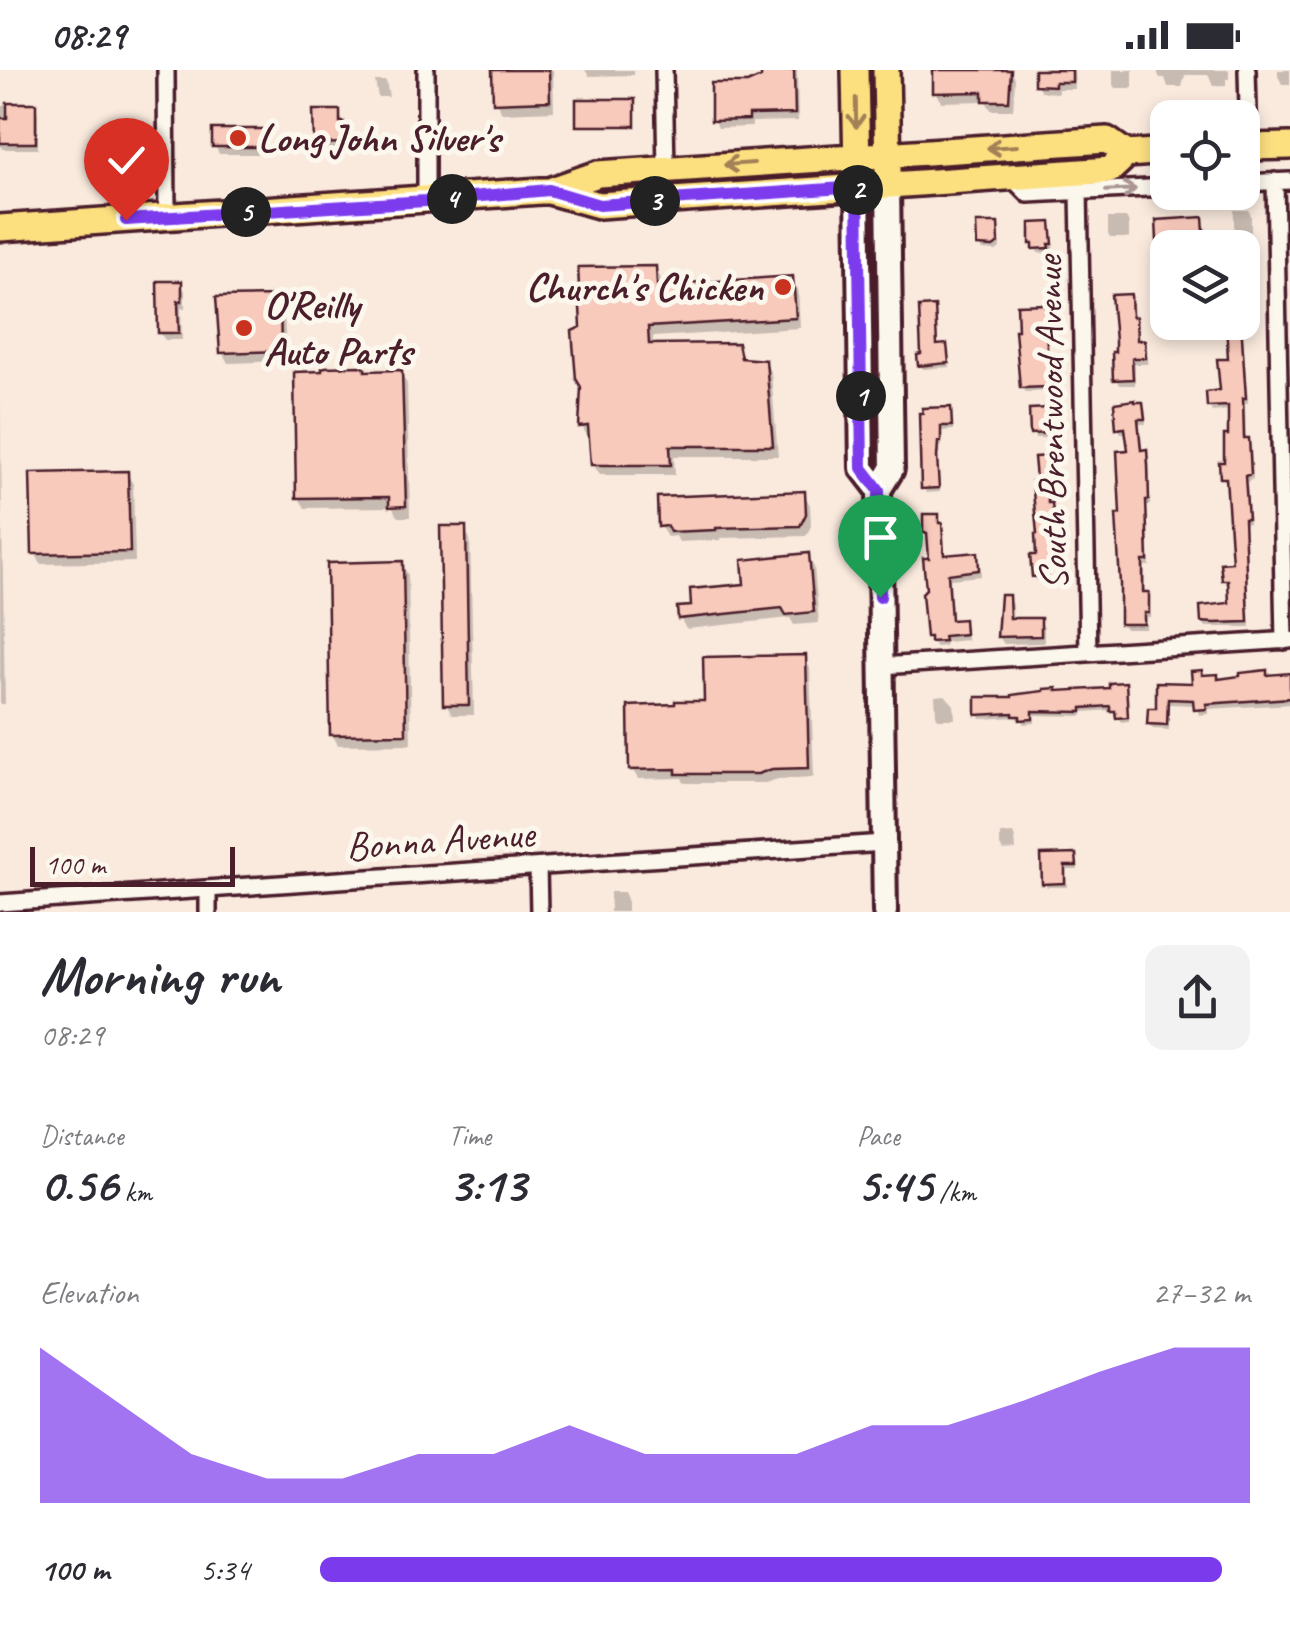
<!DOCTYPE html>
<html lang="en">
<head>
<meta charset="utf-8">
<style>
	body { margin:0; font-family:Caveat,sans-serif; background:#f2f2f3; color:#2b2b33; height:100vh; display:flex; flex-direction:column; font-size:38px; white-space:nowrap }
	* { box-sizing:border-box; margin:0 }
	p { font-size:32px; color:#7c7c81 }
	.icon { flex:none; width:55px; height:55px; fill:none; stroke:currentColor; stroke-width:2; stroke-linecap:round; stroke-linejoin:round }
	.map { position:relative; height:842px; overflow:hidden }
	.sheet { display:flex; flex-direction:column; background:#fff; flex:1 }
	.sheet>* { flex:none }
	.tools { position:absolute; left:1150px; top:30px; display:grid; gap:20px }
	.tools a { display:grid; place-items:center; width:110px; height:110px; border-radius:20px; background:#fff; box-shadow:0 5px 15px #0003; font-size:50px }
	.scale { position:absolute; left:30px; bottom:25px; width:205px; box-sizing:border-box; padding-left:10px; border:5px solid #4a1f2b; border-top:0; font-size:28px; line-height:35px; white-space:nowrap; color:#4a1f2b; -webkit-text-stroke:8px #fbf7ec; paint-order:stroke }
	.pin { position:absolute; display:grid; place-items:center; width:85px; height:85px; color:#fff; margin:-102px -42px; border-radius:50% 50% 50% 0; rotate:-45deg; box-shadow:0 0 10px #0007 }
	.pin .icon { rotate:45deg }
	.km { position:absolute; width:50px; height:50px; margin:-25px; border-radius:50%; background:#222; color:#fff; font-size:28px; line-height:50px; text-align:center }
	.round { display:grid; place-items:center; flex:none; width:105px; height:105px; border-radius:20px; background:#f2f2f3 }
	.headline { display:flex; align-items:center; justify-content:space-between; height:170px; padding:0 40px }
	h1 { font-size:55px; font-weight:700; line-height:75px }
	.metrics { display:grid; grid-template-columns:repeat(3,1fr); gap:15px; height:170px; padding:10px 40px }
	.metrics div { display:grid; align-content:center }
	.metrics b { font-size:50px; font-weight:700 }
	.metrics small { font-size:28px; font-weight:400 }
	.metrics p { font-size:28px }
	.chart { height:280px; padding:20px 40px }
	.chart p { display:flex; justify-content:space-between }
	.chart svg { width:100%; height:180px; margin-top:10px; fill:#7c3aed; opacity:.7 }
	ul { padding:0 40px; list-style:none; font-size:32px }
	li { display:grid; grid-template-columns:160px 120px 1fr; align-items:center; height:75px }
	li i { height:25px; border-radius:12px; background:#7c3aed }
	.status { display:flex; justify-content:space-between; align-items:center; height:70px; padding:0 50px; background:#fff; direction:ltr }
	.status svg { height:28px; fill:currentColor }
	.map>svg:first-child { display:block }
	.shadow { fill:#0003 }
	.building { fill:#f8cabc; stroke:#4a1f2b; stroke-width:2.5 }
	.lines { fill:none; stroke-linecap:round; stroke-linejoin:round }
	.minor-casing { stroke:#4a1f2b; stroke-width:22 }
	.secondary-casing { stroke:#4a1f2b; stroke-width:30 }
	.primary-casing { stroke:#4a1f2b; stroke-width:32 }
	.minor { stroke:#fbf7ec; stroke-width:15 }
	.secondary { stroke:#fbf7ec; stroke-width:22 }
	.primary { stroke:#fce080; stroke-width:25 }
	.oneway { stroke:#a38056 }
	.oneway2 { stroke:#ab9695 }
	.route-casing { stroke:#fff; stroke-width:20 }
	.route { stroke:#7c3aed; stroke-width:12 }
	.poi-dot { fill:#c8321e; stroke:#fbf7ec; stroke-width:4 }
	.labels { text-anchor:middle; dominant-baseline:central; stroke-width:10; stroke-linejoin:round; paint-order:stroke }
	.poi-label { font-size:40px; font-weight:bold; fill:#4a1f2b; stroke:#fbf7ec; text-anchor:start }
	.street-label { font-size:40px; fill:#4a1f2b; stroke:#fbf7ec }
</style>
</head>
<body>
<div class="status"><b>08:29</b><svg viewBox="0 0 49 12"><path d="M0 12V9h3v3zM5 12V6h3v6zM10 12V3h3v9zM15 12V0h3v12zM26 1h20v11H26zM47 4h2v5h-2z"/></svg></div>
<div class="map">
<svg width="1290" height="842" viewBox="0 0 1290 842">
	<rect width="100%" height="100%" fill="#faeade"/>
	<filter id="ink" filterUnits="userSpaceOnUse"><feTurbulence type="fractalNoise" baseFrequency=".01" numOctaves="2"/><feDisplacementMap in="SourceGraphic" scale="20" xChannelSelector="R" yChannelSelector="G"/><feConvolveMatrix kernelMatrix="1 2 1 2 8 2 1 2 1" color-interpolation-filters="sRGB"/></filter>
	<g filter="url(#ink)">
		<!-- shadow -->
		<path class="shadow" d="M495,0H553L554,41L502,43L496,32Z
			M585,0H634V5L589,6Z
			M763,0H797L798,51L752,52V57L718,58L714,50L747,15L764,9Z
			M935,0H1010L1015,8L1013,40H991L986,31L941,32L936,23Z
			M1037,0H1074L1075,19H1058V23L1041,22L1037,14Z
			M1113,0H1133V18H1116L1113,13Z
			M1158,0H1229V9H1226V15L1213,16L1209,5H1185L1182,17H1168L1165,8H1160L1158,4Z
			M1278,0H1290V14H1282L1278,6Z
			M375,11H386L389,27H378Z
			M634,32L635,57L579,56Z
			M0,36H34L38,43V79H3L0,75Z
			M339,42L347,62V80L321,81L316,73Z
			M262,61L267,69V84H219L215,76Z
			M1234,140H1248L1251,145V165H1237L1234,160Z
			M1108,148H1126L1129,153V168H1110L1108,164Z
			M1201,149L1206,157L1207,178H1164L1160,171Z
			M1050,154L1052,159L1054,178H1050L1051,182L1038,183L1033,173Z
			M997,155L1000,160V178L996,181L982,180L979,175Z
			M655,198L661,209V217L791,209L798,219L800,258L653,267V276L737,275L744,291L765,292L771,303L778,386H674L675,405H600L593,394L591,367H588L582,357Z
			M180,213L185,221V238H181L182,270H165L160,263Z
			M1242,222L1247,238L1243,265L1248,333H1245L1246,370L1251,375L1253,409L1247,412L1249,453L1245,454L1250,557H1206L1203,552L1232,535L1231,514L1227,515L1224,509L1234,494L1229,412L1226,413L1223,407L1231,367L1230,340L1212,342L1209,336L1222,322L1231,291L1229,252H1242Z
			M1129,227L1133,233L1134,249L1138,256L1139,273L1144,272L1147,278L1148,294H1135V315H1119L1116,309Z
			M278,228L284,239L286,291L228,293L222,282Z
			M1044,236L1050,260H1047L1050,321L1025,322L1022,318Z
			M933,239L936,243L938,277H946L950,297L923,299L921,295Z
			M401,303L407,314L410,447H398L392,437L305,438L299,428L324,304Z
			M0,324L5,634H0Z
			M1142,334L1145,340L1146,354H1139L1142,382H1146L1149,387L1150,403V435H1147L1150,496H1145V525L1150,530V547H1146V559H1125L1122,554L1123,446L1130,383L1128,363H1121L1118,358Z
			M949,339L952,344L953,360L942,361V376H940L938,393L940,422L926,423L924,418L922,346Z
			M1048,341L1051,345L1052,368H1035L1033,363Z
			M1050,389L1053,393L1054,414L1048,415L1049,436L1053,440L1055,460L1050,461L1054,502H1048L1049,510L1037,511L1034,506L1039,487L1037,466Z
			M127,404L133,414L135,492L41,494L35,483Z
			M804,424L810,435L811,456L806,466L720,468V470L679,472L676,466L667,467L660,456Z
			M938,446L944,461L945,487L977,485L980,490L981,506L950,509L952,552L962,551L966,557L967,570L945,572V576L936,577L928,567L931,490L929,468L926,463Z
			M464,458L470,469L474,645H452L446,634Z
			M807,486L814,497L819,553L794,555L790,548L686,559L680,548L694,538Z
			M402,494L408,505L411,674L338,675L332,664Z
			M1008,528L1012,535L1013,551L1040,550L1044,558V573L1004,574L999,567Z
			M804,588L810,598L814,707L778,709L765,713H684L682,708L638,709L632,699L706,633Z
			M1290,606V634L1208,639V644L1199,645L1196,635L1169,634V660L1153,659L1150,654L1158,640L1159,615L1194,616L1203,607L1219,611Z
			M1125,615L1127,619L1129,651L1121,652L1113,640L1083,642V646L1034,645L1035,653L1025,654L1022,650H1018L1016,647L981,649L979,644L1112,620Z
			M945,625L954,635L955,649H938L936,645L935,626Z
			M1013,763L1015,768L1016,780L1003,781L1000,776V764Z
			M1075,787L1078,800H1066L1067,817H1047L1044,813Z
			M610,822H624L627,829V842H610Z"/>
		<!-- building -->
		<path class="building" d="M492,0H549L550,31L493,33Z
			M761,0H794L795,44L749,45V50L711,51V13H747L761,7Z
			M933,0H1011L1009,31H983V22L933,23Z
			M1034,0H1072V12H1055V16L1034,15Z
			M576,29H635V56H576Z
			M7,33H36V73H0V48H7Z
			M313,40H340V52H344V73L314,74Z
			M212,59H264V77H212Z
			M1203,147L1205,178H1187V170L1157,171L1156,150Z
			M1051,152L1053,174H1049L1050,178L1033,179V174H1030V153Z
			M976,153H998L999,173L993,177L977,176Z
			M656,196L657,215L793,206L796,248L648,257L649,274L738,273L741,288L766,290L773,376H670L671,395H591L588,356L579,357L581,317L576,309L572,261L581,257L578,197Z
			M157,211H182V231H178L179,263H158Z
			M1131,224L1132,247H1136L1137,270H1145L1146,288H1132L1133,309L1113,310L1112,282H1115V271L1111,225Z
			M280,226L281,281L220,283L216,227Z
			M1046,234V245H1049L1050,256H1046L1049,317L1020,318L1015,260H1018L1017,235Z
			M935,236L937,275L947,274L949,293L918,296L917,285L921,284L919,237Z
			M1226,252H1241L1246,328H1243L1244,368H1249L1251,404L1245,406L1248,449H1244L1248,552L1214,553L1201,552L1200,536L1229,533L1228,510H1222L1220,493L1232,492L1226,408H1220L1219,392H1224V365H1228V336L1207,337L1206,322L1220,320L1217,289H1228Z
			M360,296L365,298V301L402,300L406,436L389,437V427L296,428L294,302L322,301V298L325,297Z
			M1135,330V332H1143L1145,349H1138L1141,380L1147,379L1148,396L1149,430H1146L1148,491H1143V522H1149V543H1144V554H1120V514L1116,444H1120L1117,381L1128,380L1125,358L1116,359L1114,333Z
			M951,337L952,356H941V372H938L937,387L939,418L921,419L919,343H923L922,338Z
			M1050,338L1051,363L1030,364L1029,339Z
			M1051,386L1053,410L1047,411L1048,433H1052L1054,456L1049,457L1053,498H1047L1048,506L1032,507L1030,485H1036L1035,464H1037L1032,411L1036,409L1034,387Z
			M128,401L130,482L32,484L30,403Z
			M805,421L806,444L800,456L716,458V460L670,462L667,456L658,457L657,427Z
			M923,444H939V453H942L944,485L978,482L979,500L948,504L951,550L964,549L965,564L943,566L944,571L930,572V567H926L922,523L926,519L923,488H929L927,463H923Z
			M440,456H466L469,635H443Z
			M809,483L814,542L786,545L782,538L678,549L677,537L691,536L690,519L744,514L742,490Z
			M403,491L406,664L330,665L327,493Z
			M1000,525H1009L1010,548H1041V566L997,567Z
			M806,585L809,698L772,699L758,704H676V699L629,700L628,636L675,634V631H704L703,587Z
			M1202,600V605L1218,604V609L1240,606V603L1267,600V605L1290,603V628L1206,634L1207,639L1194,640L1193,630L1168,629L1167,655L1147,654L1148,638H1156V612L1192,613L1191,601Z
			M1126,612L1128,647L1116,648L1115,641H1110V636L1082,638V642L1033,641V649L1020,650V646H1013V643L976,645V627H1012V625L1019,624L1044,621V619L1057,618V621L1109,618V613Z
			M1076,784L1077,796H1065V813L1042,814L1041,785Z"/>
		<g class="lines">
			<defs>
				<path id="minor" d="M166,0L167,147
					M426,0V131
					M664,0L666,99
					M1247,0L1249,77
					M1011,107L1028,124L1168,117
					M1275,111L1284,571
					M1242,113L1290,111
					M1079,122L1088,583
					M881,596L1290,570
					M538,797L539,842
					M208,819V842
					M0,833L884,773"/>
				<path id="secondary" d="M858,117L862,398L879,420
					M885,842L879,420L892,399L888,115"/>
				<path id="primary" d="M855,0L857,100
					M886,0L888,100
					M1242,77L1290,76
					M549,121L599,135L1110,100L1127,84
					M0,158L541,121H549L598,104L1107,70L1127,84L1168,81"/>
			</defs>
			<!-- minor casing -->
			<use href="#minor" class="minor-casing"/>
			<!-- secondary casing -->
			<use href="#secondary" class="secondary-casing"/>
			<!-- primary casing -->
			<use href="#primary" class="primary-casing"/>
			<!-- minor -->
			<use href="#minor" class="minor"/>
			<!-- secondary -->
			<use href="#secondary" class="secondary"/>
			<!-- primary -->
			<use href="#primary" class="primary"/>
		</g>
		<!-- one-way arrows -->
		<defs><path id="oneway-shaft" d="M-6 0H5M1.5-3L5.5 0L1.5 3" fill="none" stroke-width="1.6" stroke-linecap="round" stroke-linejoin="round" transform="scale(2.5)"/></defs>
		<g class="oneway">
			<use href="#oneway-shaft" transform="translate(856 43) rotate(89)"/>
			<use href="#oneway-shaft" transform="translate(1002 77) rotate(176)"/>
			<use href="#oneway-shaft" transform="translate(739 94) rotate(176)"/>
		</g>
		<use class="oneway2" href="#oneway-shaft" transform="translate(1121 120) rotate(-3)"/>
	</g>
	<g class="lines" filter="url(#ink)">
		<defs>
			<path id="route" d="M126,150L426,131L549,120L599,135L858,117L862,398L879,420L880,527"/>
		</defs>
		<!-- route casing -->
		<use href="#route" class="route-casing"/>
		<!-- route -->
		<use href="#route" class="route"/>
	</g>
	<!-- markers -->
	<g class="poi-dot">
		<circle cx="238" cy="68" r="10"/>
		<circle cx="783" cy="217" r="10"/>
		<circle cx="244" cy="258" r="10"/>
	</g>
	<g class="labels">
		<!-- poi labels -->
		<g class="poi-label">
			<text x="258" y="68">Long John Silver's</text>
			<text x="763" y="217" text-anchor="end">Church's Chicken</text>
			<text x="264" y="235">O'Reilly<tspan x="264" dy="46">Auto Parts</tspan></text>
		</g>
		<!-- street labels -->
		<g class="street-label">
			<text transform="translate(1051 353) rotate(-91)">South Brentwood Avenue</text>
			<text transform="translate(440 770) rotate(-4)">Bonna Avenue</text>
		</g>
	</g>
</svg>
<div class="tools">
<a><svg class="icon" aria-label="locate" viewBox="0 0 24 24"><circle cx="12" cy="12" r="6"/><path d="M12 2v4M12 18v4M2 12h4M18 12h4"/></svg></a>
<a><svg class="icon" aria-label="layers" viewBox="0 0 24 24"><path d="M12 4l9 5-9 5-9-5zM3 14l9 5 9-5"/></svg></a>
</div>
<div class="scale">100 m</div>
<div class="pin" style="left:880px;top:527px;background:#1e9e55"><svg class="icon" aria-label="arrive" viewBox="0 0 24 24"><path d="M6 21V4h12l-3 4 3 4H6"/></svg></div>
<div class="pin" style="left:126px;top:150px;background:#d93025"><svg class="icon" aria-label="check" viewBox="0 0 24 24"><path d="M5 12l5 5 9-10"/></svg></div>
<b class="km" style="left:861px;top:326px">1</b>
<b class="km" style="left:858px;top:120px">2</b>
<b class="km" style="left:655px;top:131px">3</b>
<b class="km" style="left:452px;top:129px">4</b>
<b class="km" style="left:246px;top:142px">5</b>
</div>
<section class="sheet">
<div class="headline"><div><h1>Morning run</h1><p>08:29</p></div><a class="round"><svg class="icon" aria-label="share" viewBox="0 0 24 24"><path d="M12 15V3M7 8l5-5 5 5M5 13v7h14v-7"/></svg></a></div>
<div class="metrics">
<div><p>Distance</p><b>0.56<small> km</small></b></div>
<div><p>Time</p><b>3:13</b></div>
<div><p>Pace</p><b>5:45<small> /km</small></b></div>
</div>
<div class="chart"><p><span>Elevation</span>27–32 m</p>
<svg viewBox="0 0 160 44" preserveAspectRatio="none"><path d="M0 44V6L10 19L20 32L30 38L40 38L50 32L60 32L70 25L80 32L90 32L100 32L110 25L120 25L130 19L140 12L150 6L160 6V44z"/></svg>
</div>
<ul>
<li><b>100 m</b>5:34<i style="width:97%"></i></li>
</ul>
</section>
</body>
</html>
